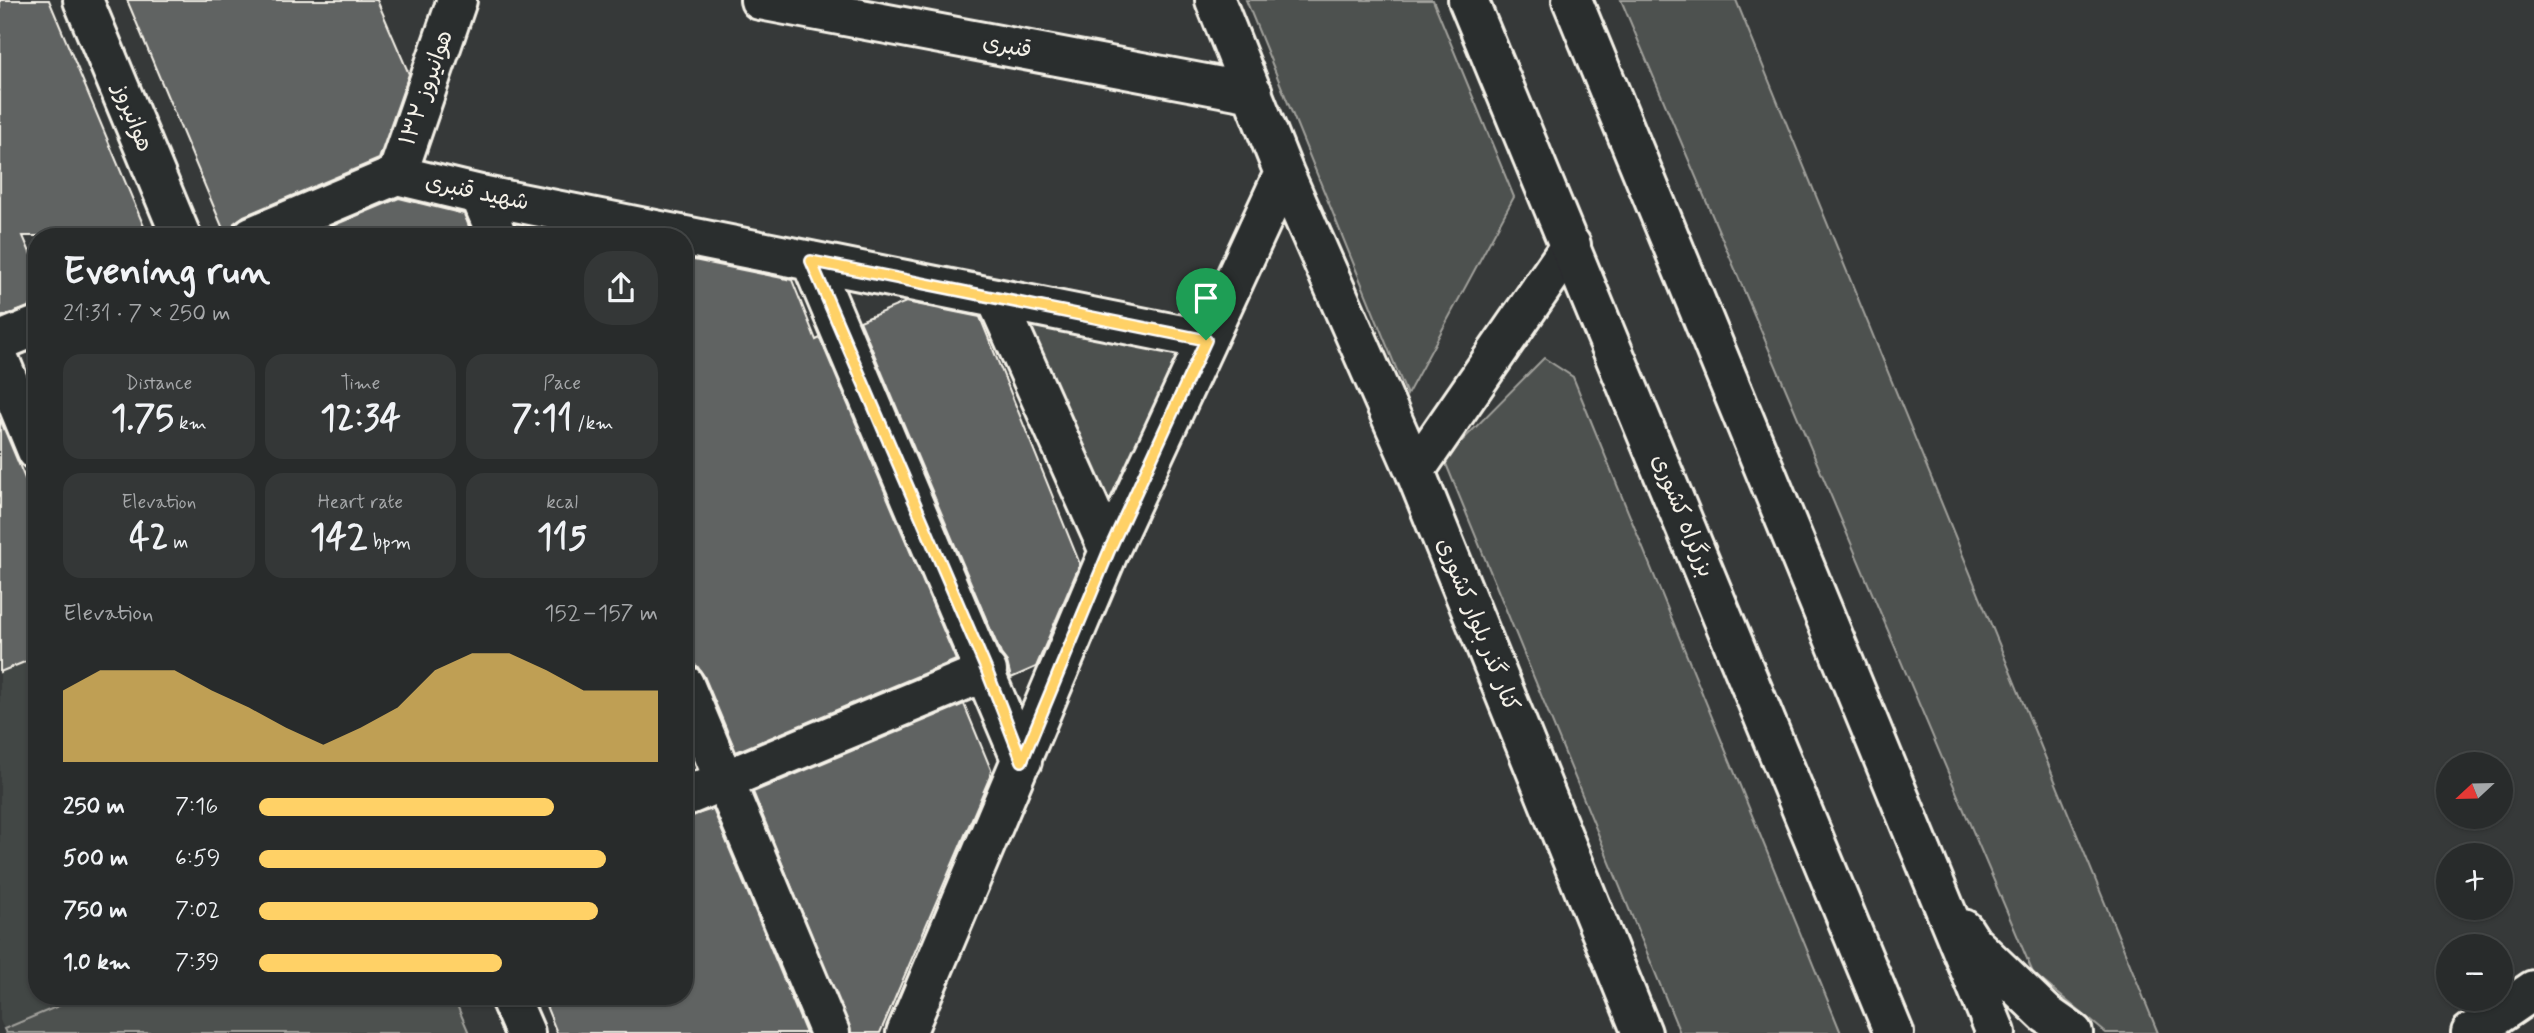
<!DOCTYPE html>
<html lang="en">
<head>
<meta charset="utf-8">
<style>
	body { margin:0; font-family:Mynerve,"Playpen Sans Arabic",sans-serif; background:#343737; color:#f1f3f6; height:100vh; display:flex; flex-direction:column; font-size:26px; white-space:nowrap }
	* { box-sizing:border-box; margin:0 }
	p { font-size:23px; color:#a5a7a9 }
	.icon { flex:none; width:38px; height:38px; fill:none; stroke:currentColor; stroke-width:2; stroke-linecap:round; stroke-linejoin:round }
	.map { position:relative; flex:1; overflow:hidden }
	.panel { position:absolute; left:28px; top:228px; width:665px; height:777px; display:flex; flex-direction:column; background:#282b2b; border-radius:28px; box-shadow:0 2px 5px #0004,0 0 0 2px #444747 }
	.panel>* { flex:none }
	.needle { width:46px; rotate:248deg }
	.fabs { position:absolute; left:2436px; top:752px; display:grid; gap:14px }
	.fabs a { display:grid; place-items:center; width:77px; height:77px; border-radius:50%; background:#282b2b; box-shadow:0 2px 5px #0004,0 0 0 2px #444747; font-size:35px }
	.pin { position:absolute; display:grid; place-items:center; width:60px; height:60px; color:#fff; margin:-72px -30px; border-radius:50% 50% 50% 0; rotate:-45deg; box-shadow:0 0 7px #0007 }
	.pin .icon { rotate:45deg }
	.round { display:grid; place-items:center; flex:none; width:74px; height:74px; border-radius:28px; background:#343737 }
	.summary { display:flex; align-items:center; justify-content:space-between; height:119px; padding:0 35px }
	h1 { font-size:38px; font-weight:800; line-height:52px }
	.figures { display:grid; grid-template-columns:repeat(3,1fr); gap:10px; height:119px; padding:7px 35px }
	.figures div { display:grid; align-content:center; border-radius:18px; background:#343737; text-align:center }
	.figures b { font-size:35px; font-weight:800 }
	.figures small { font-size:19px; font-weight:400 }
	.figures p { font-size:19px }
	.chart { height:196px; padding:14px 35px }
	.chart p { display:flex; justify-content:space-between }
	.chart svg { width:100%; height:126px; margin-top:7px; fill:#ffd166; opacity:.7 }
	ul { padding:0 35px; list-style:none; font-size:23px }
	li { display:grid; grid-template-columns:112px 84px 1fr; align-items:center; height:52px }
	li i { height:18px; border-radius:9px; background:#ffd166 }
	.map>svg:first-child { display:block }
	.built { fill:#434645 }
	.green { fill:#4e514f; stroke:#a1a19c; stroke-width:2 }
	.building { fill:#616362; stroke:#f4f1e8; stroke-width:2 }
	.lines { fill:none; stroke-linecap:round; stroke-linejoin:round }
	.minor-casing { stroke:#f4f1e8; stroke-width:44 }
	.highway-casing { stroke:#f4f1e8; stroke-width:44 }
	.minor { stroke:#2a2d2e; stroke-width:38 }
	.highway { stroke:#2a2d2e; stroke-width:38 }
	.route-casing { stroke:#fff; stroke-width:14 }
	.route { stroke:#ffd166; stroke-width:9 }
	.labels { text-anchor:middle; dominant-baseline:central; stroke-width:5; stroke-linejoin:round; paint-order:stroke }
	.street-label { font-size:23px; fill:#f4f1e8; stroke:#2a2d2e }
</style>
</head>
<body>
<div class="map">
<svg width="2534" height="1033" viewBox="0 0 2534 1033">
	<rect width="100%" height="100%" fill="#363939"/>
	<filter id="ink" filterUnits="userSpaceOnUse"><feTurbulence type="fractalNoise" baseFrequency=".0143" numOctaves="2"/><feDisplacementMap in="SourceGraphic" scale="14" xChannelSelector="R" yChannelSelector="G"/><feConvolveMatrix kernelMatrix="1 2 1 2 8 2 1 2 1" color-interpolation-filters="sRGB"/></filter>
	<g filter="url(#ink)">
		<!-- built -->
		<path class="built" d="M37,657V996H82L4,1029L0,1020V672Z"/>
		<!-- green -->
		<path class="green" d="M1246,0H1433L1514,197L1407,395Z
			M1621,0H1736L2158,1033H2106L2033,973Z
			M1021,315L1181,352L1107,515Z
			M1544,358L1573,377L1841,1033H1680L1444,459Z
			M82,996H453L469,1033H6L4,1029Z"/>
		<!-- building -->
		<path class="building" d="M0,0H49L148,236H23L37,269V305L0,317Z
			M127,0H377L409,74L379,159L244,216L234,223L231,236H226Z
			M399,198L464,214L473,236H308Z
			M684,258L792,280L816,340L820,338L956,660L736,752L704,676L697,666L684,663Z
			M906,302L980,317L1080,564L1036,667L1011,678L1007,662L1001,654L860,321Z
			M0,419L37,507V657L0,672Z
			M964,704L992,772L880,1033H851L753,792Z
			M713,809L806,1033H557L542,996H684V818Z"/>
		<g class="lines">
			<defs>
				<path id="minor" d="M83,0L181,236
					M760,0L1253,93
					M1284,173L1415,471
					M397,175L457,0
					M480,195L497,236
					M252,236L397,175L480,195L1206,340
					M1571,245L1415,471L1642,1033
					M811,261L1022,761
					M996,298L1109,551
					M0,341L37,326
					M0,361L37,451
					M684,684L830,1033
					M684,797L987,671
					M509,996L525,1033
					M906,1033L1109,551L1284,173L1215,0
					M2471,1033L2534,990"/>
				<path id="highway" d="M1468,0L1894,1033
					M1572,0L1996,1033
					M1963,929L1972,943L2046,1014L2073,1033"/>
			</defs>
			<!-- minor casing -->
			<use href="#minor" class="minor-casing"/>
			<!-- highway casing -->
			<use href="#highway" class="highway-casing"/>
			<!-- minor -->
			<use href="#minor" class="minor"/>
			<!-- highway -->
			<use href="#highway" class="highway"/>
		</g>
	</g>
	<g class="lines" filter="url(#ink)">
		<defs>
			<path id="route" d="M811,261L1206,340L1109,551L1022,761L987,671Z"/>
		</defs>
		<!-- route casing -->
		<use href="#route" class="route-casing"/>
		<!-- route -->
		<use href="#route" class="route"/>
	</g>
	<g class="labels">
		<!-- street labels -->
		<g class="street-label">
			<text transform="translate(1007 47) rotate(11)">قنبری</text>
			<text transform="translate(427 88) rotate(-71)">هوانیروز ۱۳۲</text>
			<text transform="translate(132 118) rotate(68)">هوانیروز</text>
			<text transform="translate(477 193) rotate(12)">شهید قنبری</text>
			<text transform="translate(1682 516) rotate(68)">بزرگراه کشوری</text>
			<text transform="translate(1477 625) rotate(68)">کنار گذر بلوار کشوری</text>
		</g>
	</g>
</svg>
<div class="fabs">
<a><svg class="needle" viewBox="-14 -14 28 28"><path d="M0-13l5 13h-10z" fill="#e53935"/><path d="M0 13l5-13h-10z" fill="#a5a7a9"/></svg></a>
<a>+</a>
<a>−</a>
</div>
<div class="pin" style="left:1206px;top:340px;background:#1e9e55"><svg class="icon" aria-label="arrive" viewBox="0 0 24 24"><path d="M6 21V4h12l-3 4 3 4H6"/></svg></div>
<section class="panel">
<div class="summary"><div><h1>Evening run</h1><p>21:31 · 7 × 250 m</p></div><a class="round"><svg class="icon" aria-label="share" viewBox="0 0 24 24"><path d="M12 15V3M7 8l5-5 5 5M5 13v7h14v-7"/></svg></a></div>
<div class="figures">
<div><p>Distance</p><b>1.75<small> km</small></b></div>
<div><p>Time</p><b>12:34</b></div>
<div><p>Pace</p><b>7:11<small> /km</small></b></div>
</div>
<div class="figures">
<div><p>Elevation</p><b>42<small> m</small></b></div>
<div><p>Heart rate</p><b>142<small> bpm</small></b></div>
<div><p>kcal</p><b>115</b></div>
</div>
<div class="chart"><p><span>Elevation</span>152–157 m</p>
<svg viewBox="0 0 160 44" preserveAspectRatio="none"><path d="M0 44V19L10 12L20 12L30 12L40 19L50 25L60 32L70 38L80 32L90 25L100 12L110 6L120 6L130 12L140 19L150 19L160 19V44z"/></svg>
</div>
<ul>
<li><b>250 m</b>7:16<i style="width:74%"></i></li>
<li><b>500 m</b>6:59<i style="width:87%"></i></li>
<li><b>750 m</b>7:02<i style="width:85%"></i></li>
<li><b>1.0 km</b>7:39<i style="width:61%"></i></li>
</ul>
</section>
</div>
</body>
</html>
